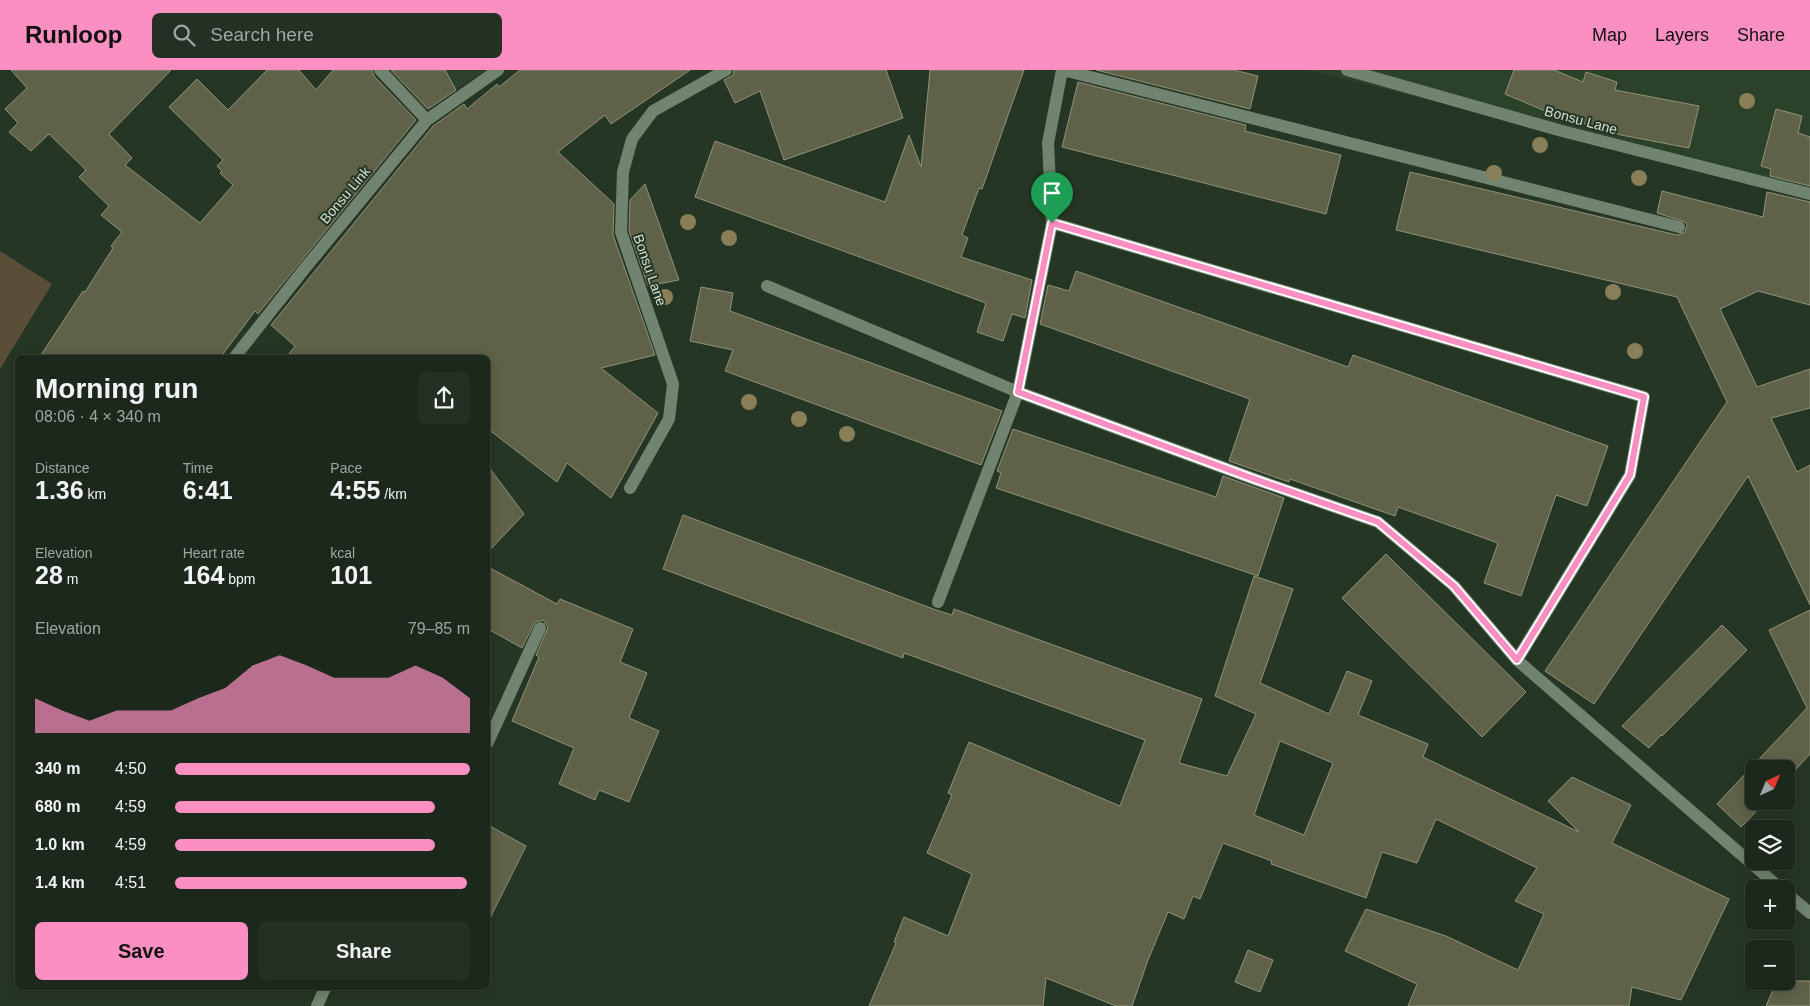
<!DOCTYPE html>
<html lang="en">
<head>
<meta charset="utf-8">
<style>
	body { margin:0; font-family:Helvetica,sans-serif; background:#253024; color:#f1f3f6; height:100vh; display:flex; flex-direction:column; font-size:19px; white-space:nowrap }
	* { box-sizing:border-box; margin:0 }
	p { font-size:16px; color:#a0a6a3 }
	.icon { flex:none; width:28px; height:28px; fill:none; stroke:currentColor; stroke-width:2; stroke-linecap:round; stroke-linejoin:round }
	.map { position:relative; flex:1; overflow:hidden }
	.details { position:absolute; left:15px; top:285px; width:475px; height:635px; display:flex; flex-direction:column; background:#1c281b; border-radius:8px; box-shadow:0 2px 12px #0003,0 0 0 1px #3a443a }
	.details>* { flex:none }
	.needle { width:32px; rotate:44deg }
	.tools { position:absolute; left:1745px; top:690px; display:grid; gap:10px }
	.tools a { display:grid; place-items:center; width:50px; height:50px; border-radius:8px; background:#1c281b; box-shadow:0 2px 12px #0003,0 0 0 1px #3a443a; font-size:25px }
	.pin { position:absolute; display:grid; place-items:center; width:42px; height:42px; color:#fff; margin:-51px -21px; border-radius:50% 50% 50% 0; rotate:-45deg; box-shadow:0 0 5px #0007 }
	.pin .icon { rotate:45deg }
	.round { display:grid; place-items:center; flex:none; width:52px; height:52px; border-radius:8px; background:#253024 }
	.summary { display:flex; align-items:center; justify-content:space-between; height:85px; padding:0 20px }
	h1 { font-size:28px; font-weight:700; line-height:38px }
	.metrics { display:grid; grid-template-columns:repeat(3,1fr); gap:8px; height:85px; padding:5px 20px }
	.metrics div { display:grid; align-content:center }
	.metrics b { font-size:25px; font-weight:700 }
	.metrics small { font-size:14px; font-weight:400 }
	.metrics p { font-size:14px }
	.chart { height:140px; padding:10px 20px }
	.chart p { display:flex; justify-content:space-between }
	.chart svg { width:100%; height:90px; margin-top:5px; fill:#fc8fc1; opacity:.7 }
	.button { display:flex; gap:10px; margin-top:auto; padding:10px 20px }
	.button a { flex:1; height:58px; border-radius:8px; background:#fc8fc1; color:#111; font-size:20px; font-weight:700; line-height:58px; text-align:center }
	.button a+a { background:#253024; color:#f1f3f6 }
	ul { padding:0 20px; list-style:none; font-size:16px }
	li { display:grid; grid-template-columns:80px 60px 1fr; align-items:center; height:38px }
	li i { height:12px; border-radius:6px; background:#fc8fc1 }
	header { display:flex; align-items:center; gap:30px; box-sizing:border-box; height:70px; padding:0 25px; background:#fc8fc1; color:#111 }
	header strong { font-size:24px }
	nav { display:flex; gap:28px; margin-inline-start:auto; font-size:18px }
	.search { width:350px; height:45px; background:#253024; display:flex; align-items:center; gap:12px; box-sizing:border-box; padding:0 18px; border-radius:8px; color:#a0a6a3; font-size:19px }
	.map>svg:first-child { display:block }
	.built { fill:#2b412a }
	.green { fill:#5a4e38 }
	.building { fill:#5f6148; stroke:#909378; fill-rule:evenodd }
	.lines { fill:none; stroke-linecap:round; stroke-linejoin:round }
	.minor { stroke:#71846f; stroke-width:12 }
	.tree { fill:#887f59 }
	.route-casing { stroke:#fff; stroke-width:10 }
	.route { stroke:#fc8fc1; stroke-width:6 }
	.labels { text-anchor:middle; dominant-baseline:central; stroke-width:4; stroke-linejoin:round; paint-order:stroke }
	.street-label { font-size:14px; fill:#d5dfd4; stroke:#263624 }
</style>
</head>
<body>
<header>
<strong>Runloop</strong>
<div class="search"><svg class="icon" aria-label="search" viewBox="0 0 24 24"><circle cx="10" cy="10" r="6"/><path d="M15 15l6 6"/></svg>Search here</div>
<nav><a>Map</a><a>Layers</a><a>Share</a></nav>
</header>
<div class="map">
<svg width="1810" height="936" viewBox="0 0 1810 936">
	<rect width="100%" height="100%" fill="#263624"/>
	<!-- built -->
	<path class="built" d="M372,0H486L420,43Z
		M1308,0H1810V123L1364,14Z"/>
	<!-- green -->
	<path class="green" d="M0,181L52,214L0,299Z"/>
	<!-- building -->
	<path class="building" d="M11,0H171L109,64L132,88L125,95L200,153L233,115L220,103L222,101L217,96L223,90L169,37L197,9L228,40L267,0H299L316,20L333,0H372L374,6L416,50L258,244L255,241L220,288H39L83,221L85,222L113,178L111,176L122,162L101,145L109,136L79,107L86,100L49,64L31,81L9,62L18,53L5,39L27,18Z
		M391,0H445L456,20L428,39Z
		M520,0H690L611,54L605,45L558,82L614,134L613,165L655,285L601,298L658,343L611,428L567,393L557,412L488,359V288H286L295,276L271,255L433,56L464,34L467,39L497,14L499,17Z
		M734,0H886L903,48L784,90L760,21L735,33L724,10L733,5Z
		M930,0H1024L982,119L979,118L962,165L968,168L961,187L1032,210L1025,248L1012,244L1003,271L977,262L986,233L695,127L715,71L885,132L909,65L921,97Z
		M1096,0H1234L1258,6L1250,39Z
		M1514,0H1554L1583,12L1586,2L1617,12L1615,20L1699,36L1689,78L1621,65L1550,43L1505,24Z
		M1078,12L1246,55L1245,61L1341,85L1326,144L1062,77Z
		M1776,39L1802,46L1798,63L1810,67V116L1770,106L1771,99L1761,96Z
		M1410,102L1677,165L1685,162L1687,155L1685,152L1657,143L1662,121L1763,147L1767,122L1810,132V235L1758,221L1720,239L1757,317L1810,299V338L1771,348L1797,402L1810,395V535L1748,406L1594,634L1545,601L1727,332L1677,227L1396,160Z
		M645,114L679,210L648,216L629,161L630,130Z
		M1076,201L1348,297L1353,285L1608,376L1587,436L1556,425L1521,526L1484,513L1498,473L1398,437L1395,446L1290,409L1289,412L1229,391L1250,329L1040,254L1048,215L1069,221Z
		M701,217L733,223L730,241L1002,341L981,395L725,301L733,280L690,271Z
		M1013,359L1216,427L1223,406L1284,428L1258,506L996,418L1001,403L997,401Z
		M488,396L524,444L488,482Z
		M683,445L936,540L952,545L954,539L1202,629L1179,693L1227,706L1256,644L1215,626L1254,506L1293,519L1260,613L1329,644L1347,601L1372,611L1358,645L1428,674L1423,687L1579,762L1548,731L1572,707L1631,735L1612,773L1729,829L1681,930L1632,917L1629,936H1408L1417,914L1345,881L1366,839L1446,866L1518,900L1544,844L1515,831L1537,798L1436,749L1417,793L1382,782L1366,828L1271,794L1272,791L1223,773L1200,829L1193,826L1184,849L1168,842L1148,890L1132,936H1116L1046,908L1043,936H869L896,873L894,872L904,847L948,866L972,804L927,783L952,725L948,723L969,672L1120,736L1145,670L904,583L903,588L663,499ZM1280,671L1333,693L1304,765L1254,745Z
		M1386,484L1526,622L1482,667L1342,528Z
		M488,497L557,534L560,529L633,559L620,592L647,603L629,648L659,661L629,732L599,720L595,730L559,714L574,678L512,651L539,587L536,585L548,557L543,550L535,552L522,578L488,559Z
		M1810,540V684L1786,710V699H1754V731H1766L1741,757L1717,734L1807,638L1769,560Z
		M1722,555L1747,580L1662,666L1661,665L1649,678L1622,656Z
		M488,755L526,776L488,852Z
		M1248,880L1273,890L1260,922L1235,912Z
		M1777,911H1810V936H1766Z"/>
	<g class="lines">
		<!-- minor -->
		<path class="minor" d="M380,0L427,50
			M1062,0L1048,73L1052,153L1018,322L1257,410L1378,452L1454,516L1517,590L1781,819
			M1063,0L1679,157
			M1347,0L1562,61L1810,124
			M1052,153L1644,327L1630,405L1517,590
			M767,216L1018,322L938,532
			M234,288L305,198L427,50L498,0
			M630,418L669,349L673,314L621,162L623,102L632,69L653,41L726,0
			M488,672L540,558
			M1786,823L1810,843
			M317,936L325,918"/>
	</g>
	<!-- trees -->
	<g class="tree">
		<circle cx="1747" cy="31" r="8"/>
		<circle cx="1540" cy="75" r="8"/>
		<circle cx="1494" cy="103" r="8"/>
		<circle cx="1639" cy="108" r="8"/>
		<circle cx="688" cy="152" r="8"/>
		<circle cx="729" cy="168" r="8"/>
		<circle cx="1613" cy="222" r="8"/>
		<circle cx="665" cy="227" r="8"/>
		<circle cx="1635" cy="281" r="8"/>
		<circle cx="749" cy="332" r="8"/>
		<circle cx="799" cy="349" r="8"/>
		<circle cx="847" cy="364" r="8"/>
	</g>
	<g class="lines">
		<defs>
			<path id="route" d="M1052,153L1644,327L1630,405L1517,590L1454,516L1378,452L1257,410L1018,322Z"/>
		</defs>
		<!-- route casing -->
		<use href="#route" class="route-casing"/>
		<!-- route -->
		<use href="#route" class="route"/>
	</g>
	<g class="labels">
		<!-- street labels -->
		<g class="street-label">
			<text transform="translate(1581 50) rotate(15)">Bonsu Lane</text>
			<text transform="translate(345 125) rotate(-50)">Bonsu Link</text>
			<text transform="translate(650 200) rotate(71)">Bonsu Lane</text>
		</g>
	</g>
</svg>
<div class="tools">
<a><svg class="needle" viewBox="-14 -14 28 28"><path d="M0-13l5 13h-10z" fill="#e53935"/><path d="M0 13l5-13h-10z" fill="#a0a6a3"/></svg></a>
<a><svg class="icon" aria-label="layers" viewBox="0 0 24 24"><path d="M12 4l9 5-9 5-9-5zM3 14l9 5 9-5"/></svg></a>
<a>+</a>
<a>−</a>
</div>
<div class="pin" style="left:1052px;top:153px;background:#1e9e55"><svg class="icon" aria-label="arrive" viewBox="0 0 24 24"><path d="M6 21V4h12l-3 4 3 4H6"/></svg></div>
<section class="details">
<div class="summary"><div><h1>Morning run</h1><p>08:06 · 4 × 340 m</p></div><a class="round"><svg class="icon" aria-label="share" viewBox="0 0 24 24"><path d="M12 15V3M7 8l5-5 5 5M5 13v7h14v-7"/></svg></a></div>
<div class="metrics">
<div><p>Distance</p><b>1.36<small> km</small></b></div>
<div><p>Time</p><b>6:41</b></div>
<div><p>Pace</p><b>4:55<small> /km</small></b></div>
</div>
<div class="metrics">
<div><p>Elevation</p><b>28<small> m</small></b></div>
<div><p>Heart rate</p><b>164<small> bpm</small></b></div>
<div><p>kcal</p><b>101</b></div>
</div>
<div class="chart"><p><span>Elevation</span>79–85 m</p>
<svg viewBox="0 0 160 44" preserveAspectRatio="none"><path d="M0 44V27L10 33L20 38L30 33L40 33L50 33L60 27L70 22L80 11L90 6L100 11L110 17L120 17L130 17L140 11L150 17L160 27V44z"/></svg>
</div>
<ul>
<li><b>340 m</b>4:50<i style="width:100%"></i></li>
<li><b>680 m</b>4:59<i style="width:88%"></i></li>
<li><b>1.0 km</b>4:59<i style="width:88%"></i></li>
<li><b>1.4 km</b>4:51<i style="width:99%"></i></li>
</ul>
<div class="button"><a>Save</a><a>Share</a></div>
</section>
</div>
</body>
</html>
